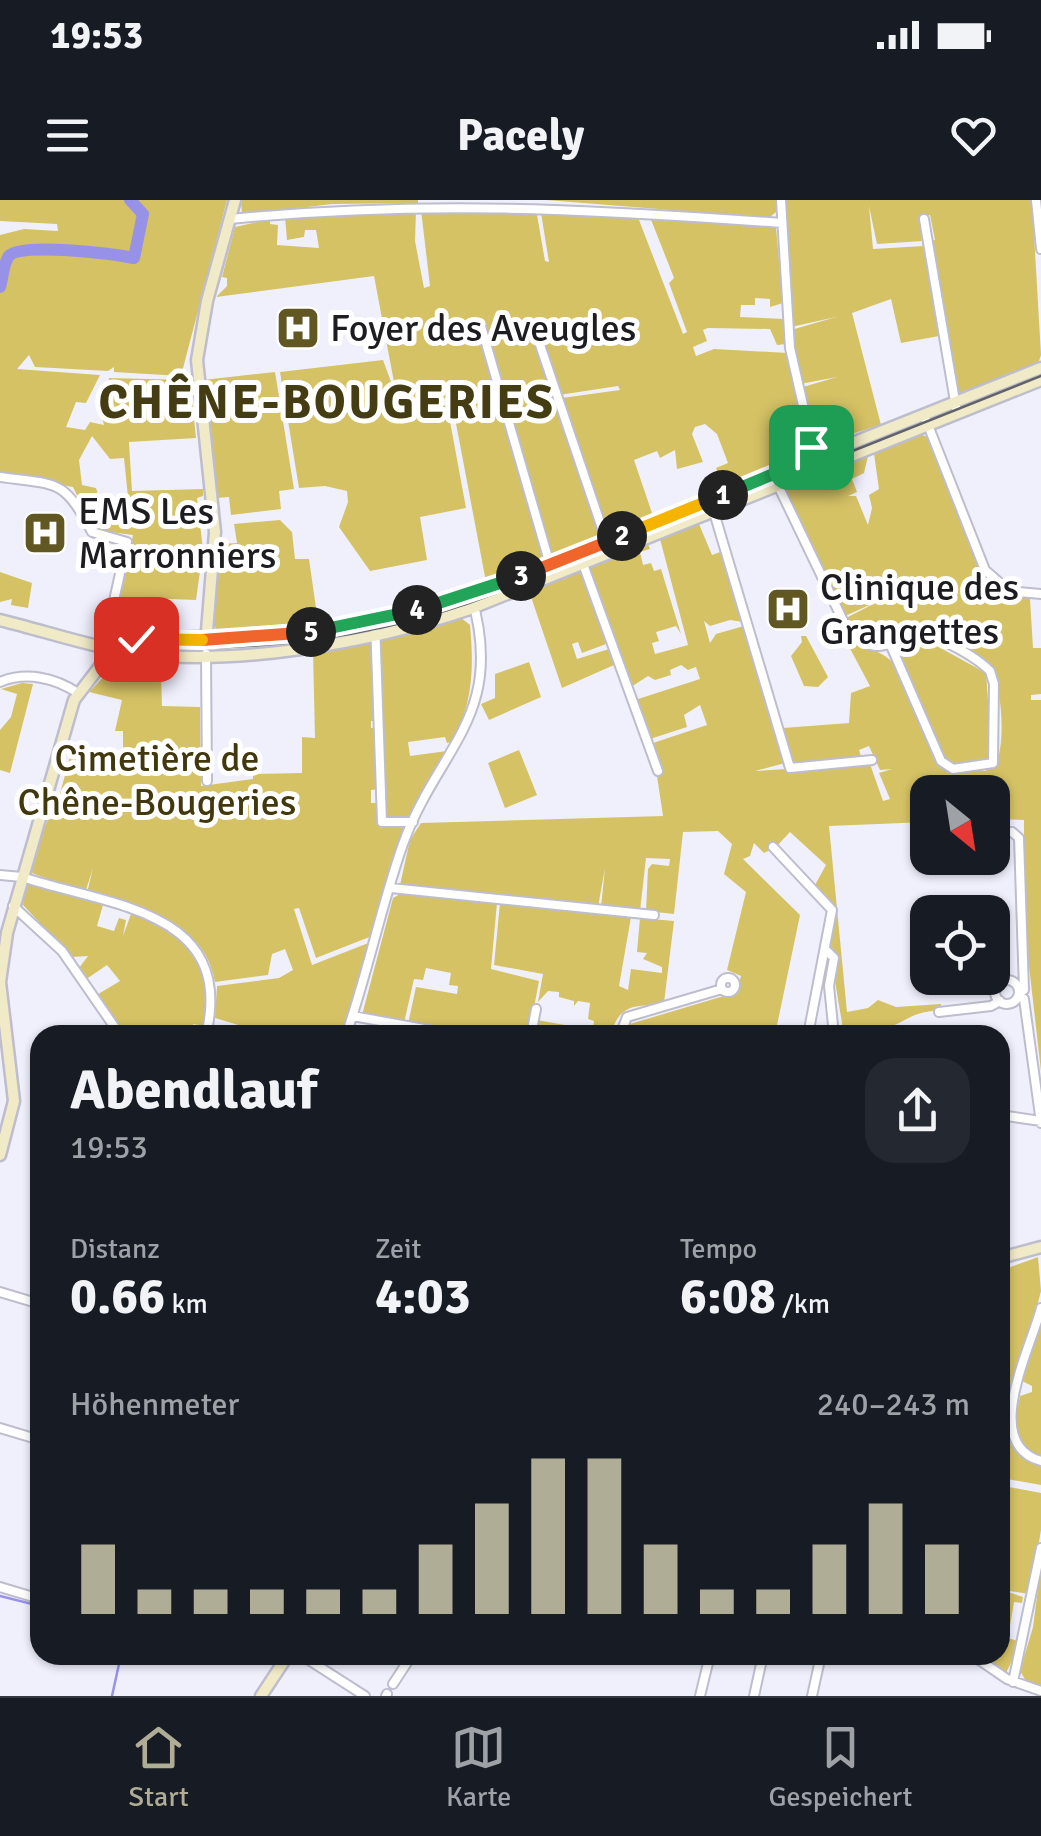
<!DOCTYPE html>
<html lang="de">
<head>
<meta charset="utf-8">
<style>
	body { margin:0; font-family:Signika,sans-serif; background:#242831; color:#f1f3f6; height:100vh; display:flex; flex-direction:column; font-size:38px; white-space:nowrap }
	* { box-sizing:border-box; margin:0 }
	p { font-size:32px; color:#9ea1a6 }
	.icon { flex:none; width:55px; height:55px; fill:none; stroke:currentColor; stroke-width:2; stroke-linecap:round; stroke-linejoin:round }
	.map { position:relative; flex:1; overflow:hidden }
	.details { position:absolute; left:30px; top:825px; width:980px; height:640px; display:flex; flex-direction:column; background:#171b24; border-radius:30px; box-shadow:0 2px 8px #0004 }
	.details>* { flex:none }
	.needle { width:65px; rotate:150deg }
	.tools { position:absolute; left:910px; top:575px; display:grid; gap:20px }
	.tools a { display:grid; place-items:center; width:100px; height:100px; border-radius:20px; background:#171b24; box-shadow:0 2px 8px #0004; font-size:50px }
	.pin { position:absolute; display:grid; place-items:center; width:85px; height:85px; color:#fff; margin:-42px; border-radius:20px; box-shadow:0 5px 15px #0006 }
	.km { position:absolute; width:50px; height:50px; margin:-25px; border-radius:50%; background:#222; color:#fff; font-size:28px; line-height:50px; text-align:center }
	.round { display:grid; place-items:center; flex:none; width:105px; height:105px; border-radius:30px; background:#242831 }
	.headline { display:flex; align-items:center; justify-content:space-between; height:170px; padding:0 40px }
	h1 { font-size:55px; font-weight:800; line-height:75px }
	.stats { display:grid; grid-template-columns:repeat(3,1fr); gap:15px; height:170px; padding:10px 40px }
	.stats div { display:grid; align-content:center }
	.stats b { font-size:50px; font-weight:800 }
	.stats small { font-size:28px; font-weight:400 }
	.stats p { font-size:28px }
	.chart { height:280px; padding:20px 40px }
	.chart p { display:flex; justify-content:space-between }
	.chart svg { width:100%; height:180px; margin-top:10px; stroke:#b0ad97; stroke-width:6 }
	.status { display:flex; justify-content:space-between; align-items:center; height:70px; padding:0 50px; background:#171b24; direction:ltr }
	.status svg { height:28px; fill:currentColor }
	header { display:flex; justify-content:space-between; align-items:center; height:130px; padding:0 40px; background:#171b24; font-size:45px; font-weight:800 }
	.dock { display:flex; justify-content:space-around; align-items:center; height:140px; border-top:2px solid #363941; background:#171b24; font-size:28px; color:#9ea1a6 }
	.dock a { display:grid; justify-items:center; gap:5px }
	.dock .current { color:#b0ad97 }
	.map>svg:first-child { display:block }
	.green { fill:#d5c265; fill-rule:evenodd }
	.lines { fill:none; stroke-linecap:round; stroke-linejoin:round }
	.stream { stroke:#9792e8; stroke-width:2.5 }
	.river { stroke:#9792e8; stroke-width:12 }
	.street-casing { stroke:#bdbdcd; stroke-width:12 }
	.secondary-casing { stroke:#bdbdcd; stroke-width:15 }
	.street { stroke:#fff; stroke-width:8 }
	.secondary { stroke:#f0eac6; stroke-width:10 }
	.tram { stroke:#62626a; stroke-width:2.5 }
	.split-1-casing { stroke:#fff; stroke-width:20 }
	.split-2-casing { stroke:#fff; stroke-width:20 }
	.split-3-casing { stroke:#fff; stroke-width:20 }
	.split-4-casing { stroke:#fff; stroke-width:20 }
	.split-5-casing { stroke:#fff; stroke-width:20 }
	.split-6-casing { stroke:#fff; stroke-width:20 }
	.split-7-casing { stroke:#fff; stroke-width:20 }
	.split-1 { stroke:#22a559; stroke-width:12 }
	.split-2 { stroke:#f5b400; stroke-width:12 }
	.split-3 { stroke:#f0652b; stroke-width:12 }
	.split-4 { stroke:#22a559; stroke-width:12 }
	.split-5 { stroke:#22a559; stroke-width:12 }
	.split-6 { stroke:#f0652b; stroke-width:12 }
	.split-7 { stroke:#f5b400; stroke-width:12 }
	.labels { text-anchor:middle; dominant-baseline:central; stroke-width:10; stroke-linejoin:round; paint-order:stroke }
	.poi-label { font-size:38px; fill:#1c1c21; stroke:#fff; text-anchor:start }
	.park-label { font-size:38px; fill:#41390d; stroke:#fff }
	.district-label { font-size:48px; font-weight:bold; letter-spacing:2.5px; fill:#443c13; stroke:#fff }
</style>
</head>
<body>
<div class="status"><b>19:53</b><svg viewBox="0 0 49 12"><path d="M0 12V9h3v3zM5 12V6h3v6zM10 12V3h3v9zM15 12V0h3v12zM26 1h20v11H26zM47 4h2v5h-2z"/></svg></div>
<header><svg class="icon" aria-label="menu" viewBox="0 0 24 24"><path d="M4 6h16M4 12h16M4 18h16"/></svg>Pacely<svg class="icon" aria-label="heart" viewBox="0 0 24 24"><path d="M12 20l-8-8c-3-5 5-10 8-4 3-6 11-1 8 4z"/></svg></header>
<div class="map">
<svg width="1041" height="1496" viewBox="0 0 1041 1496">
	<rect width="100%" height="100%" fill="#f0f0fd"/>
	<!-- green -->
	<path class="green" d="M0,0H227L181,176L114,172V167L108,171L35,167L29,155L17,169L100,175L86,203L76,202L66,227L85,230L90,222L104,225L97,198L108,187L109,178L190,180L196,238L129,242L132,291L203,289V296L197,298L203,350L196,400L120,397L133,335L94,330L73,287L0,275V35L24,29L58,31L57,24L0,21ZM92,236L110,259L124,258L128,297L100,301L96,288L82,285L79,260Z
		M241,0H418V3L332,4L242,15Z
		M546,0H776V12L769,18Z
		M786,0H1032L1041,155L1038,164L959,194L930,41L935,40L930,15L919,16L923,41L877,44L869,6L873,49L924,46L939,136L901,143L891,99L852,113L881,225L819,244L803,187L837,177L800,184L791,130L836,117L791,127Z
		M536,9L545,61L549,62L541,13L634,16L639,20L683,134L687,132L669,83L674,78L650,17L776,28L783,103L770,107V99L755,98V105H741L740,117L784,119L786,144L777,145L770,129L708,128L703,130L707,141L693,147L696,156L714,149L788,153L808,254L719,289L722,284L716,268L728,263L717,234L705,224L695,227L692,234L703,262L677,269L675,250L660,258L657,251L634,260L653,316L605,335L562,198L620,190L618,186L559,195L602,336L549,357L485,124L478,125L543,360L486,382L451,197L399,208L401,213L447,205L466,308L420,317L427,360L370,371L339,327L348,302L347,291L325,286L299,288L280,172L383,160L397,198L374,76L216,97L227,86V78L222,77L235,27L270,19V24L278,25L277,45L319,48L316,30H305L304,37L287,40L285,17L416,11L415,41L424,88L430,86L421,10Z
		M275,172L294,289L279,291L281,309L231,315L229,297L217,298L203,180Z
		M922,235L928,237L984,375L1001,392L1030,399L1033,448H1041V494L1031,495V500H1041V871L1024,722V620L993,619L992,592H928L927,622L829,626L847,812L868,808L878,800L896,807L941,804L942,810C918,812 917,814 897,824C883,830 872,823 859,835H844L835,781L839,756L829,744C835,717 836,705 815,685L826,665L790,632L776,647L764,653L754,643L750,656L743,659L800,715L775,835H627L630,824L737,792L741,776L727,770L746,692L724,674L732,644L718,631L683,632L674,714L646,711L648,669L652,664L669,666L670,659L646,658L640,711L601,707L605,668L598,707L400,685L410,640L421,623L663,616L657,576L662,574L650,544L707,525L700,505L684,515L687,527L650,539L635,500L700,479L696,467L688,470L681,465L670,470L671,475L655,480L648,476L631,487L589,368L648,344L650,349L640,352L643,365L651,363L654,371L661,369L681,434L676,426L656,432L659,441L652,443L655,454L688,445L660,339L699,324L712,355L723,351L743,422L730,420L710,426L704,421L710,443L716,434L744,426L785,563L755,571L870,564L883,601L890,599L879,573L892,569L880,570L869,546L859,550L862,559L793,565L783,528L849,523L851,493L870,486L839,428C857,448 880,447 895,465L942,568L985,571L995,566C1006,545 1002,491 992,469C981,456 948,435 931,435C898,434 867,455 846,418L885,398L845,416L785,291L868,256L864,273L852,279L857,292L848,296H856L868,325L872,308L869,295L879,289L874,254Z
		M280,320L292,332L295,359H309L318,422L217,432L214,424L221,344L237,343L234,324Z
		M581,371L606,444L582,453L578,442L572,444L577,459L609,449L614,465L562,488L529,391Z
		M0,372L32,383L28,408L11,405L12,399L0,402Z
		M460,417L470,425C474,468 473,504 452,542L447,543L445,537L408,542L410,556L447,551L409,620H385L380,444L383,438Z
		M801,436H806L828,477L818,487L804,486L791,456L802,442Z
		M926,440L986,473L992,556L985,563L952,564L945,560L898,451Z
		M374,442L377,521H371V528H377L379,589L371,590V603H380V624H406L372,736L316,758L299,708L294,709L312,765L371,742L341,835H272L215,818L217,786L279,778L293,770L285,749L272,754L268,775L215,782C205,720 138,709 87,693L93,668L85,693L32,673L30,665L48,619H53L73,546L123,552V531H115L122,500L89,492L118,462L153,459V474H161L162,506L200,507L201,586L253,579V574L302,573V537L315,538L313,451Z
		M529,462L541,497L489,520L481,504L495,498V474Z
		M22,483L33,484L10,573L0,570V530L11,517L17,494L1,489Z
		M519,550L537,595L505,608L488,563Z
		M32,683L103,705L97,726L114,731L119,718L126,720L123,736L131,714C200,736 208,758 205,826L193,824L190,835H128L95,796L120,781L107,765L85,780L79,768L88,756L72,757L23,705L25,687Z
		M402,693L497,703L491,769L539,781L529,835H472L408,824L416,787L457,794L458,786L449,785L451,773L426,768L423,780L414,779L404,823L362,815L393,698Z
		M500,703L631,717L619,786L628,790L631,769L662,773V767L643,759L647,753L637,752L640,718L674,721L664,803C645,809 620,797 611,835H534L537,820L593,830L594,821L588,819L590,803L578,801L574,806V801L559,797V792L548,791L538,802L543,774L494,765Z
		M1038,1057L1041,1091L1011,1205L1000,1202V1066L1005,1069Z
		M1041,1118V1257L1021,1247L1014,1226L1020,1196L1032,1192V1186L1022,1181Z
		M1007,1235L1020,1255L1041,1264V1285L1007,1279L1004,1286L1041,1293V1330L1030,1394L1002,1390L1023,1397L1022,1403L1014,1402L1008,1438L1021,1442L1006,1473L980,1455H1000V1276Z
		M1041,1366V1486L1026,1481L1020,1471L1033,1427Z"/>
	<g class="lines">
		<!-- stream -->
		<path class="stream" d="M0,1396L40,1406
			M112,1496L121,1455"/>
		<!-- river -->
		<path class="river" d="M0,87C3,78 3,63 9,56C20,42 114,54 134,58L143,14L130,0"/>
		<defs>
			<path id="street" d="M781,0L790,148L816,262
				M1036,0L1041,49
				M230,19C421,0 591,9 782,23
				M924,19L957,213
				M481,126L553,375
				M535,130L610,352
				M926,220L985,370L1009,391L1041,394
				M773,275L847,429C882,466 894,430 927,436C946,440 976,457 990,471L994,484L993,563L953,569L941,561L891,446
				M0,277C58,285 63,278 92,332L127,342L109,423L111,442
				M713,309L790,568L872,560
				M579,353L658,571
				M375,421L382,622H413
				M206,454L207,581
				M0,482C27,471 55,478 78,493
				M1012,632L1019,638L1024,790L1019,794L1024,799L1041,923
				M773,647L832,710L808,835
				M0,675L22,677C110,706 236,710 206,835
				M391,688L654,715
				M13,706L62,751L120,835
				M825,749L834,758L829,786L834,835
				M721 785a7 7 0 1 1 14 0a7 7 0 1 1-14 0Z
				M995 792a12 12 0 1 1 24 0a12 12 0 1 1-24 0Z
				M939,812L991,806L1000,801
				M353,816L457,835
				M346,835C368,772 381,706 403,644C438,547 507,516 471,395
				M531,835L536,809
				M620,835L627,817L722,789
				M1000,915L1041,921
				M0,1092L40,1104
				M1041,1108C1031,1148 980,1244 1041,1261
				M0,1228L40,1240
				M0,1387L40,1399
				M301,1455L365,1496
				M972,1455L1007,1479L1041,1491
				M1013,1482L1041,1348
				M393,1484L412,1455
				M386,1496L387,1494
				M700,1496L710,1455
				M754,1496L763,1455
				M812,1496L821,1455"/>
			<path id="secondary" d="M0,420C41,430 85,445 126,452C231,468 369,443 467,410L1041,180
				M106,441L306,432L375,421L471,395L1041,168
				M206,443L215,332L197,160L207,101L235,0
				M0,955L14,901L0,782L7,733L74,500L110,453L111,442
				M1000,1058L1041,1047
				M261,1496L288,1455"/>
		</defs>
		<!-- street casing -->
		<use href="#street" class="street-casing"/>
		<!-- secondary casing -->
		<use href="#secondary" class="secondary-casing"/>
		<!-- street -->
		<use href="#street" class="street"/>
		<!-- secondary -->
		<use href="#secondary" class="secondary"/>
		<!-- tram -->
		<path class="tram" d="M110,446C241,454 373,441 496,393L1041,176"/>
	</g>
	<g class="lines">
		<defs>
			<path id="split-1" d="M723,295L814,257L811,247"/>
			<path id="split-2" d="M622,336L723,295"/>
			<path id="split-3" d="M521,376L622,336"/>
			<path id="split-4" d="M417,410L521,376"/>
			<path id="split-5" d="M311,432L417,410"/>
			<path id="split-6" d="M202,440L311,432"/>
			<path id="split-7" d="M136,439L202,440"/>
		</defs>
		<!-- split-1 casing -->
		<use href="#split-1" class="split-1-casing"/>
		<!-- split-2 casing -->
		<use href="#split-2" class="split-2-casing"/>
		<!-- split-3 casing -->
		<use href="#split-3" class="split-3-casing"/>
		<!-- split-4 casing -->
		<use href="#split-4" class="split-4-casing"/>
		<!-- split-5 casing -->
		<use href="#split-5" class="split-5-casing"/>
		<!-- split-6 casing -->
		<use href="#split-6" class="split-6-casing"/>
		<!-- split-7 casing -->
		<use href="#split-7" class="split-7-casing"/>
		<!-- split-1 -->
		<use href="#split-1" class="split-1"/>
		<!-- split-2 -->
		<use href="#split-2" class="split-2"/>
		<!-- split-3 -->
		<use href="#split-3" class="split-3"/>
		<!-- split-4 -->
		<use href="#split-4" class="split-4"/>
		<!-- split-5 -->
		<use href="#split-5" class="split-5"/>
		<!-- split-6 -->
		<use href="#split-6" class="split-6"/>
		<!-- split-7 -->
		<use href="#split-7" class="split-7"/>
	</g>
	<!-- icons -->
	<defs>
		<symbol id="hospital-square" viewBox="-11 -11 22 22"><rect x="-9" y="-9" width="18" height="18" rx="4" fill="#615723" stroke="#fff"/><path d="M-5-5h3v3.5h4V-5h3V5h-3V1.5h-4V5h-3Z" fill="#fff"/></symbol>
	</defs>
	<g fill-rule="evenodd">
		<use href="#hospital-square" x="273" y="103" width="50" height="50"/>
		<use href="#hospital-square" x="20" y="308" width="50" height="50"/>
		<use href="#hospital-square" x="763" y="384" width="50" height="50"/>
	</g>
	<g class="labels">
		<!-- poi labels -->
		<g class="poi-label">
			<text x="330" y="128">Foyer des Aveugles</text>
			<text x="78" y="311">EMS Les<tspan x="78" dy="44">Marronniers</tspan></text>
			<text x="820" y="387">Clinique des<tspan x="820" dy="44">Grangettes</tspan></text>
		</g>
		<!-- park labels -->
		<g class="park-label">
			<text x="157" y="558">Cimetière de<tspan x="157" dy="44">Chêne-Bougeries</tspan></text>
		</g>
		<!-- district labels -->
		<g class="district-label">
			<text x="327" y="202">CHÊNE-BOUGERIES</text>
		</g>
	</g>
</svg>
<div class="tools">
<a><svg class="needle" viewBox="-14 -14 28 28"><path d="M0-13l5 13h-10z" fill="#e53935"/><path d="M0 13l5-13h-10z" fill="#9ea1a6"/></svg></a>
<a><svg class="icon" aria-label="locate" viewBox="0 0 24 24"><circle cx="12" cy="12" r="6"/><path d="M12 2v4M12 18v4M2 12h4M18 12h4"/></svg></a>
</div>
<div class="pin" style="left:811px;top:247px;background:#1e9e55"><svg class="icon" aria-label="arrive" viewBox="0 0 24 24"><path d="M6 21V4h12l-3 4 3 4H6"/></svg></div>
<div class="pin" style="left:136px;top:439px;background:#d93025"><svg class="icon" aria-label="check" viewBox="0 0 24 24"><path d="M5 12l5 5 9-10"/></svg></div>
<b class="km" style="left:723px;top:295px">1</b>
<b class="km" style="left:622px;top:336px">2</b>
<b class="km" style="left:521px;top:376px">3</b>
<b class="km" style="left:417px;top:410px">4</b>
<b class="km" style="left:311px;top:432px">5</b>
<section class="details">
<div class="headline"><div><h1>Abendlauf</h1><p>19:53</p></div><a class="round"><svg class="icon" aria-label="share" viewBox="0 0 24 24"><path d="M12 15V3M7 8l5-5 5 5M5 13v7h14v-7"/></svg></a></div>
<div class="stats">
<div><p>Distanz</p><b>0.66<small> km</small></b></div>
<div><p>Zeit</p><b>4:03</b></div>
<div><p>Tempo</p><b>6:08<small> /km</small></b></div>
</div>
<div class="chart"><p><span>Höhenmeter</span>240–243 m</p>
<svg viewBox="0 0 160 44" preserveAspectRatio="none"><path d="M5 44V27M15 44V38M25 44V38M35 44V38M45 44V38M55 44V38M65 44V27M75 44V17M85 44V6M95 44V6M105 44V27M115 44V38M125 44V38M135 44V27M145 44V17M155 44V27"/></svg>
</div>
</section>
</div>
<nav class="dock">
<a class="current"><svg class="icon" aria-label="home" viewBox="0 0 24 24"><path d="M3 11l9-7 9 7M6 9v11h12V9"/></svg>Start</a>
<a><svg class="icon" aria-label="map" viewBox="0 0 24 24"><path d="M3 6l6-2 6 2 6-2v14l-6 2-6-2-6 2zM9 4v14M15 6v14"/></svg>Karte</a>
<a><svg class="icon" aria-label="saved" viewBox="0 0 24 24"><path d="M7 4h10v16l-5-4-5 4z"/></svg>Gespeichert</a>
</nav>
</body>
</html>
